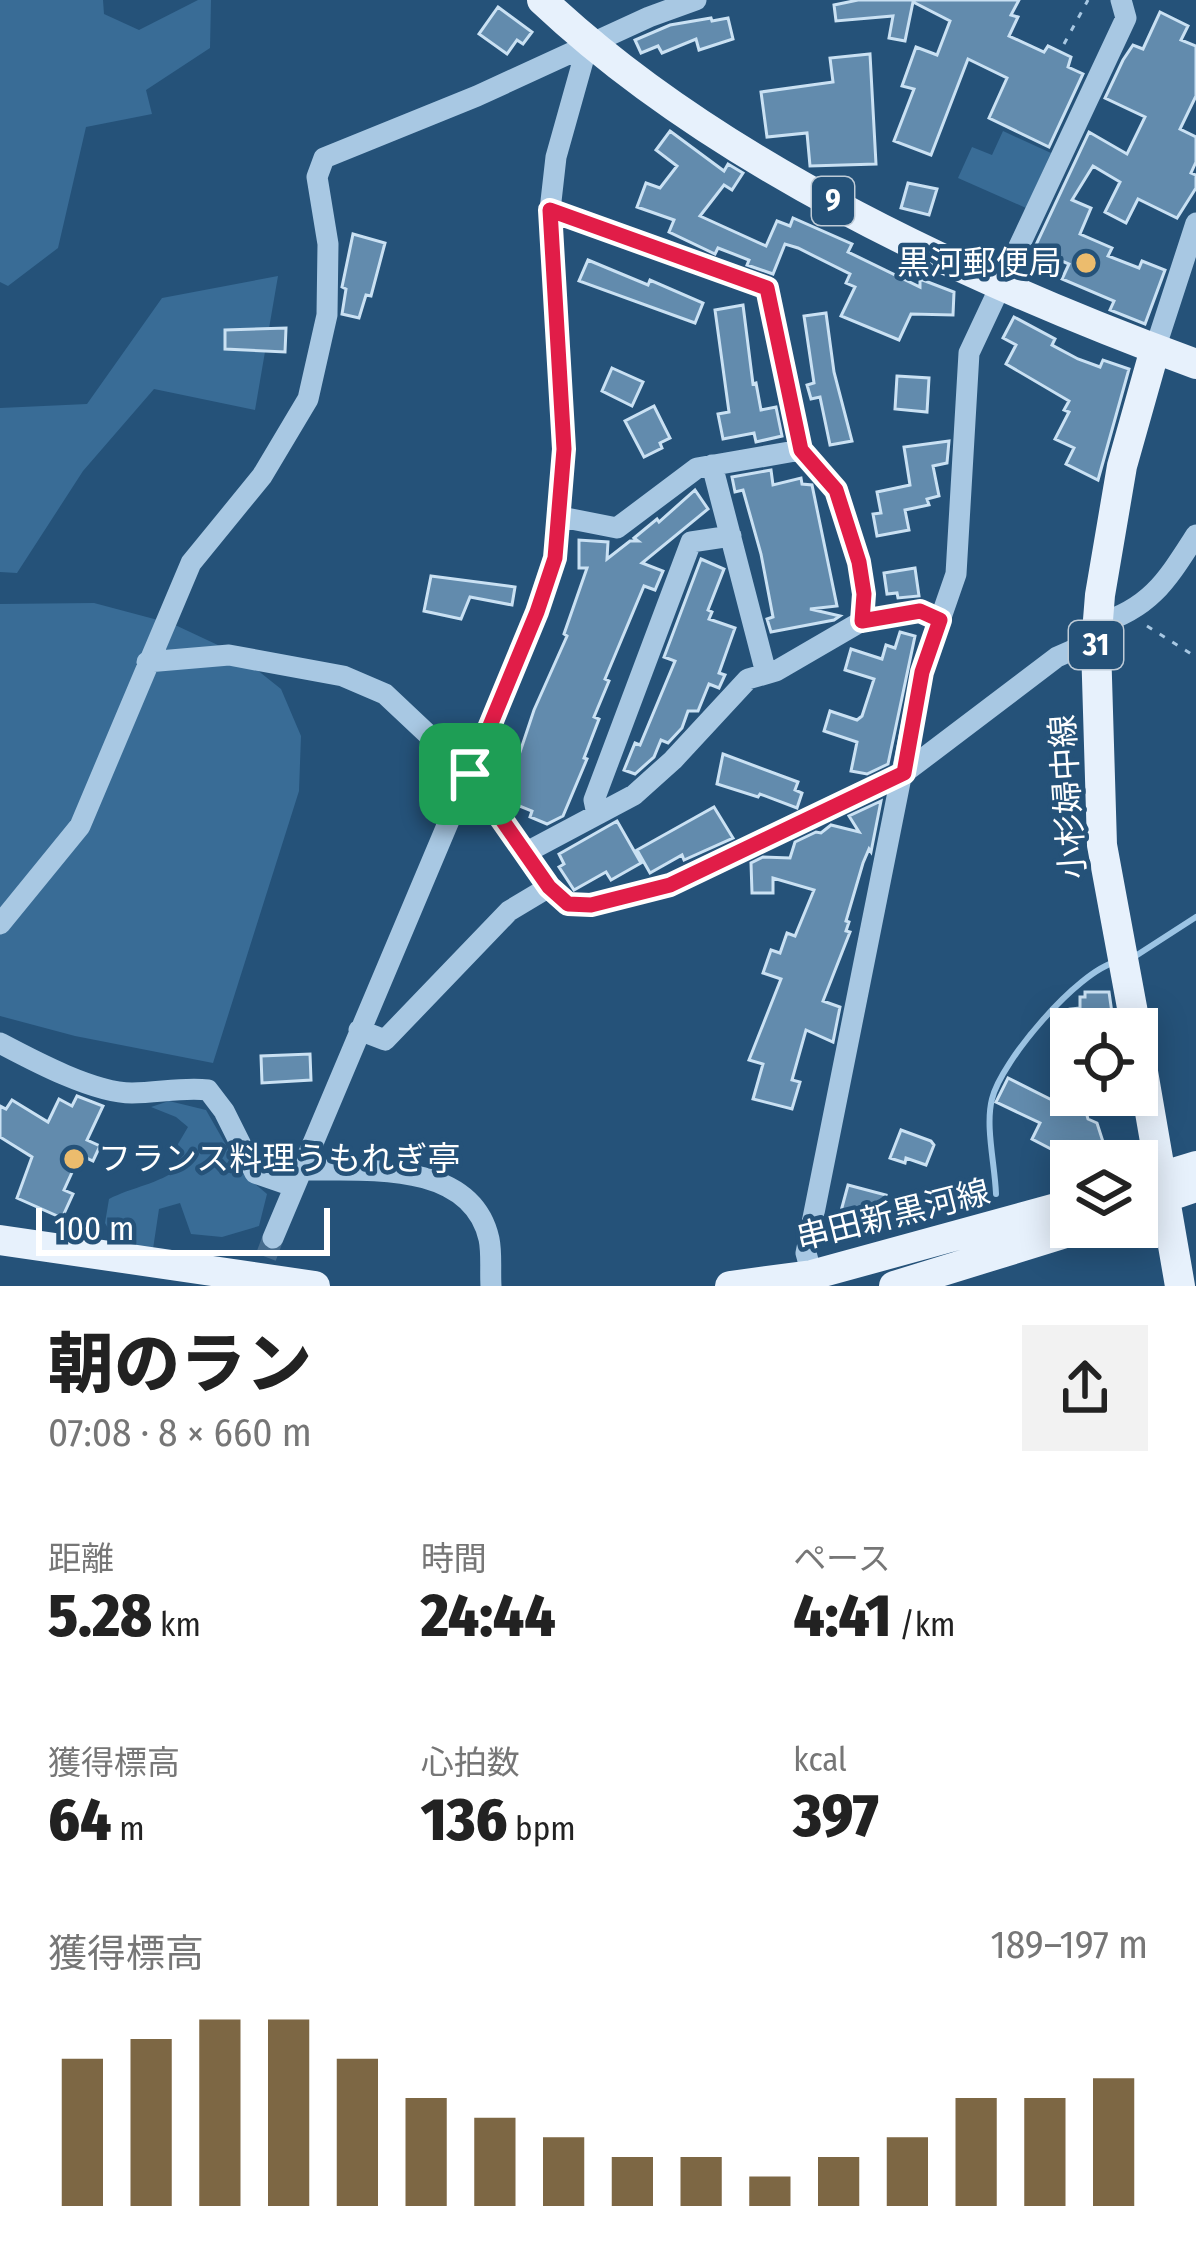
<!DOCTYPE html>
<html lang="ja">
<head>
<meta charset="utf-8">
<style>
	body { margin:0; font-family:"Fira Sans Condensed","Noto Sans JP",sans-serif; background:#f2f2f2; color:#222; height:100vh; display:flex; flex-direction:column; font-size:45px; white-space:nowrap }
	* { box-sizing:border-box; margin:0 }
	p { font-size:39px; color:#767676 }
	.icon { flex:none; width:66px; height:66px; fill:none; stroke:currentColor; stroke-width:2; stroke-linecap:round; stroke-linejoin:round }
	.map { position:relative; height:1286px; overflow:hidden }
	.drawer { display:flex; flex-direction:column; background:#fff; flex:1 }
	.drawer>* { flex:none }
	.tools { position:absolute; left:1050px; top:1008px; display:grid; gap:24px }
	.tools a { display:grid; place-items:center; width:108px; height:108px; border-radius:0px; background:#fff; box-shadow:0 6px 30px #0003; font-size:60px }
	.scale { position:absolute; left:36px; bottom:30px; width:294px; box-sizing:border-box; padding-left:12px; border:6px solid #fff; border-top:0; font-size:33px; line-height:42px; white-space:nowrap; color:#fff; -webkit-text-stroke:9px #255279; paint-order:stroke }
	.pin { position:absolute; display:grid; place-items:center; width:102px; height:102px; color:#fff; margin:-51px; border-radius:24px; box-shadow:0 6px 18px #0006 }
	.round { display:grid; place-items:center; flex:none; width:126px; height:126px; border-radius:0px; background:#f2f2f2 }
	.overview { display:flex; align-items:center; justify-content:space-between; height:204px; padding:0 48px }
	h1 { font-size:66px; font-weight:800; line-height:90px }
	.metrics { display:grid; grid-template-columns:repeat(3,1fr); gap:18px; height:204px; padding:12px 48px }
	.metrics div { display:grid; align-content:center }
	.metrics b { font-size:60px; font-weight:800 }
	.metrics small { font-size:33px; font-weight:400 }
	.metrics p { font-size:33px }
	.chart { height:336px; padding:24px 48px }
	.chart p { display:flex; justify-content:space-between }
	.chart svg { width:100%; height:216px; margin-top:12px; stroke:#7d6744; stroke-width:6 }
	.map>svg:first-child { display:block }
	.green { fill:#396c96 }
	.lines { fill:none; stroke-linecap:round; stroke-linejoin:round }
	.stream { stroke:#9cc4e4; stroke-width:6 }
	.building { fill:#628bad; stroke:#cae1f3; stroke-width:3 }
	.minor-tunnel { stroke:#466c8d; stroke-width:21; stroke-dasharray:21 10; stroke-linecap:butt }
	.path { stroke:#a8c8e3; stroke-width:3; stroke-dasharray:6 9; stroke-linecap:butt }
	.minor { stroke:#a8c8e3; stroke-width:21 }
	.major { stroke:#e7f1fc; stroke-width:30 }
	.route-casing { stroke:#fff; stroke-width:24 }
	.route { stroke:#e11d48; stroke-width:15 }
	.poi-dot { fill:#ecbc6d; stroke:#255279; stroke-width:4.5 }
	.labels { text-anchor:middle; dominant-baseline:central; stroke-width:9; stroke-linejoin:round; paint-order:stroke }
	.shield { fill:#255279; stroke:#becbd7; stroke-width:3 }
	.shield-label { font-size:30px; font-weight:bold; fill:#fff }
	.poi-label { font-size:33px; fill:#fff; stroke:#255279; text-anchor:end }
	.street-label { font-size:33px; fill:#fff; stroke:#255279 }
</style>
</head>
<body>
<div class="map">
<svg width="1196" height="1286" viewBox="0 0 1196 1286">
	<rect width="100%" height="100%" fill="#255279"/>
	<!-- green -->
	<path class="green" d="M0,0H103L104,14L139,30L198,0H211L210,48L146,90L152,114L86,127L58,248L8,286L0,282Z
		M1003,131L1051,153L1026,208L958,178L972,147L992,155Z
		M278,276L255,410L154,389L83,471L17,573L0,572V408L87,404L162,298Z
		M94,603L173,624L237,654L281,689L301,736L299,791L213,1063L75,1036L0,1016V604Z
		M169,1101L206,1110L242,1173L267,1194L259,1226L222,1237L191,1234L180,1203L159,1209L153,1249L119,1247L105,1223L109,1199C132,1187 159,1184 179,1168L178,1144L188,1127L176,1117L151,1107Z"/>
	<g class="lines">
		<!-- stream -->
		<path class="stream" d="M1134,957L1196,917
			M996,1194C995,1165 985,1126 992,1099C1001,1061 1078,971 1116,962"/>
	</g>
	<!-- building -->
	<path class="building" d="M858,0H1019L1011,15L1018,17L1009,36L1044,52L1048,46L1071,57L1068,67L1083,74L1049,147L989,118L1007,78L968,59L931,155L894,141L914,89L902,86L916,47L937,55L950,21L913,2L905,41L889,38L893,16L836,21L834,5Z
		M498,7L532,32L523,44L517,40L507,54L479,34Z
		M1160,12L1188,26L1181,40L1196,46V96L1180,129L1196,137V162L1191,173L1196,175V188L1177,218L1138,199L1126,223L1105,212L1120,182L1093,166L1072,200L1091,208L1080,234L1112,248L1108,256L1139,268L1142,261L1165,270L1145,324L1110,310L1114,301L1062,279L1069,264L1034,249L1089,132L1127,154L1145,117L1105,98L1123,60L1133,45L1143,49Z
		M711,18L712,21L728,18L733,39L699,50L696,39L662,53L658,46L641,53L635,40L670,25Z
		M870,54L876,164L810,166L807,133L767,137L761,92L833,82L830,58Z
		M670,131L724,171L728,164L743,173L732,190L724,185L700,216L766,246L777,221L790,226L793,218L852,244L848,252L920,287V279L954,292L953,315L911,314L899,340L841,316L855,287L846,283L850,274L798,248L785,244L773,274L747,265L749,260L718,248L715,254L669,232L674,220L637,207L646,183L660,188L677,166L656,150Z
		M908,183L937,189L929,215L901,208Z
		M353,234L385,243L371,296L366,295L359,318L342,314L346,289L342,287Z
		M588,260L648,285L650,280L703,303L695,323L579,281Z
		M743,305L753,384L756,383L761,410L776,407L782,436L756,442L754,433L723,439L718,414L729,412L715,310Z
		M826,313L834,372L852,441L830,445L820,397L811,399L807,385L814,383L804,316Z
		M1014,317L1055,339L1052,345L1078,359L1100,367L1103,360L1129,369L1098,480L1066,464L1074,448L1055,439L1069,412L1064,410L1069,401L1006,364L1016,345L1003,338Z
		M286,328L285,352L225,349V330Z
		M612,368L643,382L632,406L602,391Z
		M897,376L929,378L927,412L895,409Z
		M654,406L670,438L660,443L662,448L644,457L625,421Z
		M949,441L947,463L933,466L939,496L927,499L929,505L905,510L909,530L877,536L873,514L881,513L877,492L910,485L904,447Z
		M771,470L773,485L801,478L802,484L812,485L837,606L810,609L840,616L834,620L771,632L767,619L773,617L761,554L743,490L735,492L732,477Z
		M695,490L708,509L642,563L663,571L655,590L644,586L605,679L609,681L594,717L599,719L584,758L587,759L563,816L547,824L530,817L532,811L507,801L498,788L504,773L512,776L534,710L567,636L564,634L587,568H579V540L608,542L607,559L630,541H638L634,538L657,519L659,522Z
		M701,559L724,569L708,610L712,612L709,619L735,628L719,673L725,675L719,688L709,684L698,711H688L682,728L668,743L661,740L654,757L635,774L624,770L635,743L640,745L675,661L664,657Z
		M915,568L919,596L898,598L897,593L887,594L884,573Z
		M431,576L515,587L512,605L470,597L461,619L424,611Z
		M900,632L915,636L888,764L867,774L851,771L857,742L824,731L830,711L857,720L862,716L874,679L845,670L851,649L882,659L886,645L895,648Z
		M723,754L798,782L795,790L802,793L797,808L760,794L758,797L717,784Z
		M881,801L871,852L869,849L863,863L846,921L849,922L846,931L850,932L823,1001L840,1007L833,1042L806,1030L792,1080L800,1082L792,1109L753,1099L763,1064L749,1060L781,979L763,973L771,950L780,953L787,933L795,936L814,890L773,878V893H752L751,863L763,857L790,858L795,842L816,832L821,833L831,825L859,832L849,816Z
		M714,807L733,838L684,860L682,855L650,873L637,850Z
		M617,821L641,863L611,880L606,872L574,890L559,867L564,864L559,854Z
		M1085,992H1109L1112,1013H1107V1027L1070,1025V1009L1080,1008V997H1085Z
		M310,1054L311,1080L262,1083L261,1056Z
		M1071,1066V1095H1081L1088,1119L1097,1123L1105,1148L1070,1159L1032,1139L1040,1123L996,1102L1008,1078L1052,1100Z
		M77,1096L103,1106L87,1140L100,1146L93,1161L80,1155L64,1190L73,1194L62,1218L17,1198L32,1157L0,1137V1106L6,1109L12,1100L48,1122L59,1099L72,1106Z
		M901,1130L931,1141L934,1145L926,1165L906,1158L905,1163L890,1158Z
		M848,1185L886,1195L880,1216L866,1212L864,1217L841,1211Z"/>
	<g class="lines">
		<!-- minor-tunnel -->
		<path class="minor-tunnel" d="M255,1286L273,1238"/>
		<!-- path -->
		<path class="path" d="M1064,44L1088,0
			M1147,626L1196,657"/>
		<!-- minor -->
		<path class="minor" d="M550,210L767,288L801,450L836,490L859,562L864,594L862,621L920,611L940,620
			M1155,349L1196,223
			M712,465L766,673
			M561,517L617,528L697,468L801,450
			M1098,624C1151,608 1167,580 1196,535
			M147,662L229,655L343,676L385,694L470,774L549,887L568,905H591L670,885L904,773L1057,657L1082,646L1096,645
			M597,814L594,800L691,542L731,536
			M525,853L634,795L673,760L748,679L776,671L862,621
			M0,924L80,826L191,563L262,476L308,399L327,315L328,244L317,177L324,158L477,96L649,17L696,0
			M359,1030L385,1040L509,911L549,887
			M0,1043C34,1061 94,1093 132,1093C158,1093 182,1087 208,1090L224,1111L255,1173L293,1186
			M301,1170C362,1171 471,1159 489,1239C492,1253 490,1271 491,1286
			M273,1238L537,612L555,558L564,450L550,210L556,157L588,43
			M812,1275L806,1253L922,672L956,574L969,353L1126,18L1121,0"/>
		<!-- major -->
		<path class="major" d="M542,0C716,164 973,282 1196,364
			M1136,1029L1102,845L1096,645L1100,595L1122,466L1155,349
			M1137,1037L1180,1286
			M1137,1184L1196,1166
			M1137,1207L1196,1187
			M0,1240L315,1286
			M730,1286L812,1275L1071,1204
			M894,1286L1085,1227"/>
	</g>
	<g class="lines">
		<defs>
			<path id="route" d="M550,210L767,288L801,450L836,490L859,562L864,594L862,621L920,611L940,620L922,672L904,773L670,885L591,905L568,904L549,887L470,774L537,612L555,558L564,449Z"/>
		</defs>
		<!-- route casing -->
		<use href="#route" class="route-casing"/>
		<!-- route -->
		<use href="#route" class="route"/>
	</g>
	<!-- markers -->
	<g class="poi-dot">
		<circle cx="1086" cy="263" r="12"/>
		<circle cx="74" cy="1159" r="12"/>
	</g>
	<g class="labels">
		<!-- shield labels -->
		<g class="shield">
			<rect x="812" y="177" width="42" height="48" rx="9"/>
			<rect x="1069" y="621" width="54" height="48" rx="9"/>
		</g>
		<g class="shield-label">
			<text x="833" y="201">9</text>
			<text x="1096" y="645">31</text>
		</g>
		<!-- poi labels -->
		<g class="poi-label">
			<text x="1062" y="263">黒河郵便局</text>
			<text x="98" y="1159" text-anchor="start">フランス料理うもれぎ亭</text>
		</g>
		<!-- street labels -->
		<g class="street-label">
			<text transform="translate(1068 797) rotate(-94)">小杉婦中線</text>
			<text transform="translate(893 1215) rotate(-14)">串田新黒河線</text>
		</g>
	</g>
</svg>
<div class="tools">
<a><svg class="icon" aria-label="locate" viewBox="0 0 24 24"><circle cx="12" cy="12" r="6"/><path d="M12 2v4M12 18v4M2 12h4M18 12h4"/></svg></a>
<a><svg class="icon" aria-label="layers" viewBox="0 0 24 24"><path d="M12 4l9 5-9 5-9-5zM3 14l9 5 9-5"/></svg></a>
</div>
<div class="scale">100 m</div>
<div class="pin" style="left:470px;top:774px;background:#1e9e55"><svg class="icon" aria-label="arrive" viewBox="0 0 24 24"><path d="M6 21V4h12l-3 4 3 4H6"/></svg></div>
</div>
<section class="drawer">
<div class="overview"><div><h1>朝のラン</h1><p>07:08 · 8 × 660 m</p></div><a class="round"><svg class="icon" aria-label="share" viewBox="0 0 24 24"><path d="M12 15V3M7 8l5-5 5 5M5 13v7h14v-7"/></svg></a></div>
<div class="metrics">
<div><p>距離</p><b>5.28<small> km</small></b></div>
<div><p>時間</p><b>24:44</b></div>
<div><p>ペース</p><b>4:41<small> /km</small></b></div>
</div>
<div class="metrics">
<div><p>獲得標高</p><b>64<small> m</small></b></div>
<div><p>心拍数</p><b>136<small> bpm</small></b></div>
<div><p>kcal</p><b>397</b></div>
</div>
<div class="chart"><p><span>獲得標高</span>189–197 m</p>
<svg viewBox="0 0 160 44" preserveAspectRatio="none"><path d="M5 44V14M15 44V10M25 44V6M35 44V6M45 44V14M55 44V22M65 44V26M75 44V30M85 44V34M95 44V34M105 44V38M115 44V34M125 44V30M135 44V22M145 44V22M155 44V18"/></svg>
</div>
</section>
</body>
</html>
